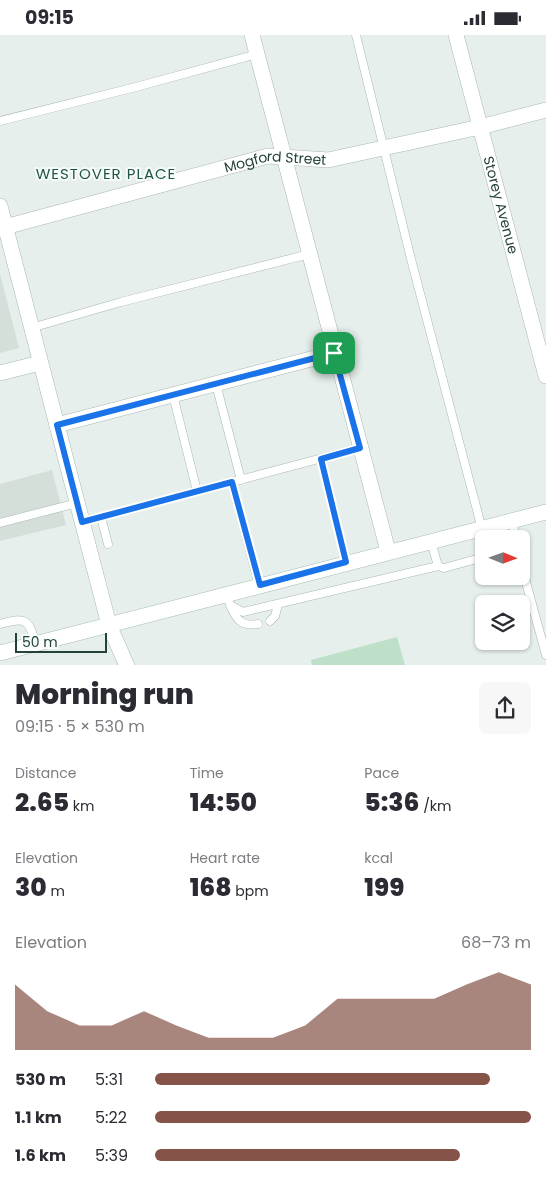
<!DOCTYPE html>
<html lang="en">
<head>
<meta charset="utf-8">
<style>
	body { margin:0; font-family:Poppins,sans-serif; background:#f7f7f7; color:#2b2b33; height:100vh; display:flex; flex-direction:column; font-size:19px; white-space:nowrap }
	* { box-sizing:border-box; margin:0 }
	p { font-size:16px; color:#7c7c81 }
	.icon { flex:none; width:28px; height:28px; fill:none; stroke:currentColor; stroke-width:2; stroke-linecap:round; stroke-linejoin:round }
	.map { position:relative; height:630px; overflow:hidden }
	.sheet { display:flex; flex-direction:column; background:#fff; flex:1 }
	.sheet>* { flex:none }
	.needle { width:32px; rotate:91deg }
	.fabs { position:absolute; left:475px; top:495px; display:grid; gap:10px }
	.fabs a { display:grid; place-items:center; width:55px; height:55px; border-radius:8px; background:#fff; box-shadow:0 1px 4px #0004; font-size:25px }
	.scale { position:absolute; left:15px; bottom:12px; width:92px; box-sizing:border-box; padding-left:5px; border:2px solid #24423a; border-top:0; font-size:14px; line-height:18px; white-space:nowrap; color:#24423a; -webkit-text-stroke:4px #f7fbf9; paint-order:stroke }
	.pin { position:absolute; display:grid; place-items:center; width:42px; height:42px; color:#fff; margin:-21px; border-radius:10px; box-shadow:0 2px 8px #0006 }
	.round { display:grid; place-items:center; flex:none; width:52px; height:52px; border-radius:8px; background:#f7f7f7 }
	.headline { display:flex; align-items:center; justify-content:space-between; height:85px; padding:0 15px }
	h1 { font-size:28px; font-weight:800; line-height:38px }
	.figures { display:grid; grid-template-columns:repeat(3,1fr); gap:8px; height:85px; padding:5px 15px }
	.figures div { display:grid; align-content:center }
	.figures b { font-size:25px; font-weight:800 }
	.figures small { font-size:14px; font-weight:400 }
	.figures p { font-size:14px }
	.chart { height:140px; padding:10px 15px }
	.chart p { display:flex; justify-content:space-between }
	.chart svg { width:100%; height:90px; margin-top:5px; fill:#855347; opacity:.7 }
	ul { padding:0 15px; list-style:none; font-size:16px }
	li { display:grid; grid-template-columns:80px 60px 1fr; align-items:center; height:38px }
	li i { height:12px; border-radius:6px; background:#855347 }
	.status { display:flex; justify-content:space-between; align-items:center; height:35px; padding:0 25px; background:#fff; direction:ltr }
	.status svg { height:14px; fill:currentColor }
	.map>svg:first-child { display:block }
	.built { fill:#d4dfda }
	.green { fill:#bfe0c8 }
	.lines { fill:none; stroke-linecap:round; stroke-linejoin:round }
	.lane-casing { stroke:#a8b8b2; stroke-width:9 }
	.street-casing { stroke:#a8b8b2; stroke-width:16 }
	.secondary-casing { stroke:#a4bbb3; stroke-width:16 }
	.lane { stroke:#fff; stroke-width:8 }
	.street { stroke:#fff; stroke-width:15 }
	.secondary { stroke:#fff; stroke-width:15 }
	.route-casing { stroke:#fff; stroke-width:10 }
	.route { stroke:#1a73e8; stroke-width:6 }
	.labels { text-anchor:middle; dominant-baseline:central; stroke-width:4; stroke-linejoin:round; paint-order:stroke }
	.street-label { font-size:14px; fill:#24423a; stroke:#f7fbf9 }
	.neighbourhood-label { font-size:15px; letter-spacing:1px; fill:#1f5548; stroke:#f7fbf9 }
</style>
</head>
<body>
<div class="status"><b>09:15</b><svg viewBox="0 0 49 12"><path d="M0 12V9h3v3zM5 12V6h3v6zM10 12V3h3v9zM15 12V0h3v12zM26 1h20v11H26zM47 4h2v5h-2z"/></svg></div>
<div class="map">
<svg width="546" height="631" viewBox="0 0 546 631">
	<rect width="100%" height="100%" fill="#e6efeb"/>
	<!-- built -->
	<path class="built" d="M0,239L19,313L0,318Z
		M52,435L66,490L0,506V449Z"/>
	<!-- green -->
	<path class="green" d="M397,602L405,630H312L311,625Z"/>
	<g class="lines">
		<defs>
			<path id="lane" d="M356,0L411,224L482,494
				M0,86L136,52L257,19
				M31,293L121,267L309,219
				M216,349L241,445
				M173,360L197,456
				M321,424L346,527
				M232,447L259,550
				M101,482L108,509
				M512,486L516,504
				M82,487L360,413
				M0,488L77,468
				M431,506L438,531L444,533L484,522
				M521,529L546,620
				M226,559L230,570L243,577L438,531
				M230,570C236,584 241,592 258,589
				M270,586L275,581L278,570
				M0,589C26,582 28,583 36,609"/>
			<g id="street">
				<path d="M252,0L388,516"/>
				<path id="s1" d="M456,0L546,341"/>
				<path id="s2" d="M5,192L268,121L328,125L480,92L546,75"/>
				<path d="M57,390L334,318"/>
			</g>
			<path id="secondary" d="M0,171L109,590L127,631
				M0,338L40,328
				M0,618L546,477"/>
		</defs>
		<!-- lane casing -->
		<use href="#lane" class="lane-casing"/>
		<!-- street casing -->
		<use href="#street" class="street-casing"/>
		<!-- secondary casing -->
		<use href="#secondary" class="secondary-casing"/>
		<!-- lane -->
		<use href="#lane" class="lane"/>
		<!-- street -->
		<use href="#street" class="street"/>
		<!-- secondary -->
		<use href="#secondary" class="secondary"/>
	</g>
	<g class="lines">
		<defs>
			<path id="route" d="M334,318L360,413L321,424L346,527L260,550L232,447L82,487L57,390Z"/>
		</defs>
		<!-- route casing -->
		<use href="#route" class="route-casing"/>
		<!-- route -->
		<use href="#route" class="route"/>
	</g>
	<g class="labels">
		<!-- street labels -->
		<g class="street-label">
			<text stroke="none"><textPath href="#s2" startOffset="279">Mogford Street</textPath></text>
			<text stroke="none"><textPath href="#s1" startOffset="176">Storey Avenue</textPath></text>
		</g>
		<!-- neighbourhood labels -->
		<g class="neighbourhood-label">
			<text x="106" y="138">WESTOVER PLACE</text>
		</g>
	</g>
</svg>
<div class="fabs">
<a><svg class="needle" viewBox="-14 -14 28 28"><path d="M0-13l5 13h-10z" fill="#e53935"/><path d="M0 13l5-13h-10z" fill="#7c7c81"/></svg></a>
<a><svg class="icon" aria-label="layers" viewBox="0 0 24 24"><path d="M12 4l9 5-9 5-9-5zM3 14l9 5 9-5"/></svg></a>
</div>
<div class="scale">50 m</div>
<div class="pin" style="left:334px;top:318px;background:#1e9e55"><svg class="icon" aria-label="arrive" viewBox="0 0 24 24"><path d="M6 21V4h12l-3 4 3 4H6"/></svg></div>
</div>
<section class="sheet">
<div class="headline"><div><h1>Morning run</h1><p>09:15 · 5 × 530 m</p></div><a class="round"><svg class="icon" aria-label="share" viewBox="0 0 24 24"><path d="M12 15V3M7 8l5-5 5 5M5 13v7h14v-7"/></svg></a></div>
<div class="figures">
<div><p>Distance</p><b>2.65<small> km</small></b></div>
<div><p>Time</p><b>14:50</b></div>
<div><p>Pace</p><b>5:36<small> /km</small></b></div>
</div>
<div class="figures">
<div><p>Elevation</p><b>30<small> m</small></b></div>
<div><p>Heart rate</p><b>168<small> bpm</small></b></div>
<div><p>kcal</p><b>199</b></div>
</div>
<div class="chart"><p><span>Elevation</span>68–73 m</p>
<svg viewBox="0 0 160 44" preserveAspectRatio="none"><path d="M0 44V12L10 25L20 32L30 32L40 25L50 32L60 38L70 38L80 38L90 32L100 19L110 19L120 19L130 19L140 12L150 6L160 12V44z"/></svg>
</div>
<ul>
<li><b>530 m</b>5:31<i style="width:89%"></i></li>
<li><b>1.1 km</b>5:22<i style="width:100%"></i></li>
<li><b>1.6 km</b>5:39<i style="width:81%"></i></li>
</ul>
</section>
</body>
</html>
